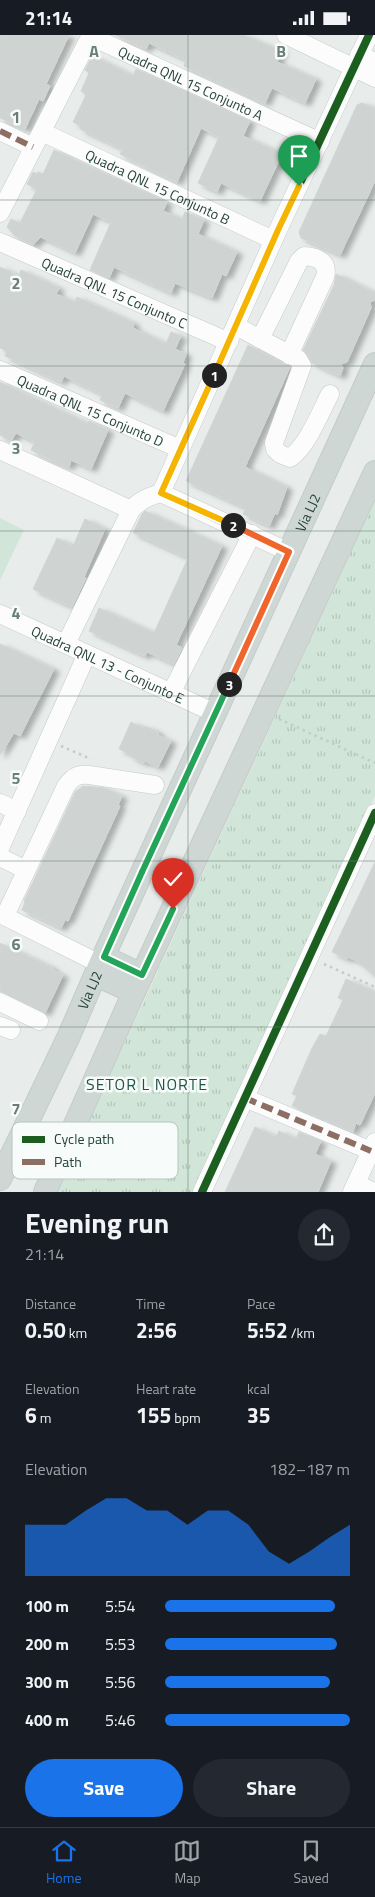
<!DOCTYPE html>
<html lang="en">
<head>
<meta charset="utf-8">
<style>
	body { margin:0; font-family:"Titillium Web",sans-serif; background:#242831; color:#f1f3f6; height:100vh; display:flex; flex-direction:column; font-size:19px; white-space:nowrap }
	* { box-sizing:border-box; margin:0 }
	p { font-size:16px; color:#9ea1a6 }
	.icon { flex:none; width:28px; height:28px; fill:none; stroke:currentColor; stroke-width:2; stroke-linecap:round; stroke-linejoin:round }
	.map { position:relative; height:1157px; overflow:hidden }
	.side { display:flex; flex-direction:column; background:#171b24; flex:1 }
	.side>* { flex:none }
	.pin { position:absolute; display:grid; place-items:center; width:42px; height:42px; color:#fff; margin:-51px -21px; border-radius:50% 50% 50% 0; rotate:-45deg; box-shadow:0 0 5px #0007 }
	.pin .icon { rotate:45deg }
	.km { position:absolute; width:25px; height:25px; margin:-12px; border-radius:50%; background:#222; color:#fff; font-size:14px; line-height:25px; text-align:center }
	.round { display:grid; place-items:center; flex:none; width:52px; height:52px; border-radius:26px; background:#242831 }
	.headline { display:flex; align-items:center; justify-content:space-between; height:85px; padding:0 25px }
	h1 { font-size:28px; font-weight:700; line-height:38px }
	.stats { display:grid; grid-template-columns:repeat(3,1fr); gap:8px; height:85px; padding:5px 25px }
	.stats div { display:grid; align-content:center }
	.stats b { font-size:21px; font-weight:700 }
	.stats small { font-size:14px; font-weight:400 }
	.stats p { font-size:14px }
	.chart { height:140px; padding:10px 25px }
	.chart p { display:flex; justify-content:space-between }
	.chart svg { width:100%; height:90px; margin-top:5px; fill:#1a73e8; opacity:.7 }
	.primary-button { display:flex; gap:10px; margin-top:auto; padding:10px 25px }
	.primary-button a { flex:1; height:58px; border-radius:30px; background:#1a73e8; color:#fff; font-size:20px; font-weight:700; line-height:58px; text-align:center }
	.primary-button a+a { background:#242831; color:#f1f3f6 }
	ul { padding:0 25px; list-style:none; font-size:16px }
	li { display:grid; grid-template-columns:80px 60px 1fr; align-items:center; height:38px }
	li i { height:12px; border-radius:6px; background:#1a73e8 }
	.status { display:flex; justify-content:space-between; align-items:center; height:35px; padding:0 25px; background:#171b24; direction:ltr }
	.status svg { height:14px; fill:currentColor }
	.dock { display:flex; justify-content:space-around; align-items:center; height:70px; border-top:1px solid #363941; background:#171b24; font-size:14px; color:#9ea1a6 }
	.dock a { display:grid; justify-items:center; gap:2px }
	.dock .active { color:#1a73e8 }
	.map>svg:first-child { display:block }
	.grass { fill:url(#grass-tufts) }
	.garden { fill:#d1e6d8 }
	.building { fill:#cfd4d2; stroke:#d1d6d4; filter:url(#shadow) }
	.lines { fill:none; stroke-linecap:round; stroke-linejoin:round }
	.minor-casing { stroke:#c5cac8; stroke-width:19 }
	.major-casing { stroke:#c3ccc9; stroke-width:24 }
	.path { stroke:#c3ccca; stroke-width:2.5; stroke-dasharray:2.5 4; stroke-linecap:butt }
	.minor { stroke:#fcfcfc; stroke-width:18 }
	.major { stroke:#cfd7d5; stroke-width:22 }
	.quiet { stroke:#8d6e63; stroke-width:6; stroke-dasharray:12 6; stroke-linecap:butt }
	.cycleway-casing { stroke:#f7fbf9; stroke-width:11 }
	.cycleway { stroke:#1b5e20; stroke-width:8 }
	.split-1-casing { stroke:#fff; stroke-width:10 }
	.split-2-casing { stroke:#fff; stroke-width:10 }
	.split-3-casing { stroke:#fff; stroke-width:10 }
	.split-4-casing { stroke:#fff; stroke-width:10 }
	.split-5-casing { stroke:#fff; stroke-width:10 }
	.split-1 { stroke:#f5b400; stroke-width:6 }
	.split-2 { stroke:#f5b400; stroke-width:6 }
	.split-3 { stroke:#f0652b; stroke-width:6 }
	.split-4 { stroke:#22a559; stroke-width:6 }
	.split-5 { stroke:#22a559; stroke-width:6 }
	.grid { fill:none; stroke:#697e78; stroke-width:1; stroke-opacity:0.55 }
	.labels { text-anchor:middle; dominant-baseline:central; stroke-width:5; stroke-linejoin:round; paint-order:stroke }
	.street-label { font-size:14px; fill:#24423a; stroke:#f7fbf9 }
	.quarter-label { font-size:16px; letter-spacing:1px; fill:#1f5548; stroke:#f7fbf9 }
	.key { fill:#f7fbf9; stroke:#b8c4c0; stroke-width:1 }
	.key-label { font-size:14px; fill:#24423a }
	.grid-label { font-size:16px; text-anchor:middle; font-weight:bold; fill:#697e78; stroke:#f7fbf9; stroke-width:5; stroke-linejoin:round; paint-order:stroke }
</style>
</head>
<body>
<div class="status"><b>21:14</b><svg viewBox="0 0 49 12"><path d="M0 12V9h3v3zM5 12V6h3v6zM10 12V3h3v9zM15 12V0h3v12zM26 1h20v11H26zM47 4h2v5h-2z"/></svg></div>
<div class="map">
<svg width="375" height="1157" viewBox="0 0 375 1157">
	<defs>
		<pattern id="grass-tufts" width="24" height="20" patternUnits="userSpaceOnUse" patternTransform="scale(1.25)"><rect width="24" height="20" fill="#d1e6d8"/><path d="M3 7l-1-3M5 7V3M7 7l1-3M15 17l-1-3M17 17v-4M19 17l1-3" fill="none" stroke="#b3c6ba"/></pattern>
		<filter id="shadow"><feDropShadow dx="5.5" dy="3" stdDeviation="2.5" flood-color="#0004"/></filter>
	</defs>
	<rect width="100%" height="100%" fill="#e8edeb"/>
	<!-- grass -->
	<path class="grass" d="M375,465V761L194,1157H56Z"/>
	<!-- garden -->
	<path class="garden" d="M0,483L24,495L0,545Z"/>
	<!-- building -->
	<path class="building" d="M0,0H69L46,49L50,51L43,66L39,64L25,94L0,83Z
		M115,0H243L282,16L277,27L316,44L305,68L272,53L265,68L184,31L186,25L149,8L146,14Z
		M92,21L133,41L136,34L250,86L243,101L282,119L260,166L221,148L217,157L198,148L219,102L201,93L177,147L120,119L123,114L80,94L81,91L73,87L86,60L81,56L89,38L85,35Z
		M362,68L375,73V146L340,220L301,203L299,197L357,70Z
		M54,115L167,167L163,176L182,184L185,177L204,185L198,199L237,217L226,241L222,239L212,263L175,248L171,258L114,232L109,243L90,235L111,187L93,179L75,218L41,202L33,210L15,201L7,192L11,184L20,188L37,154L27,149L33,137L37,139L38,137L43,139Z
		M0,232L19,241L21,235L59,253L56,259L75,267L77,262L134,288L133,293L166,309L171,297L181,301L175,314L186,319L183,328L185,329L163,376L125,358L118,373L100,365L102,359L74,346L64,341L61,347L5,321L7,316L0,313Z
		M336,239L375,258V265L370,267L371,273L347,327L341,329L343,333L340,341L312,328L303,315L334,250Z
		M248,310L290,332L245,432L287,452L277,480L275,478L269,491L243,479L246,473L186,446Z
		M0,347L88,389L89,386L108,395L91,434L71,425L69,432L49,424L31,415L35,407L16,398L11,406L0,400Z
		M145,476L222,511L176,610L182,613L174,629L147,617L145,621L89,596L99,573L154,598L188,523L133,498L142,479Z
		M85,484L105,494L84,542L86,543L72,572L33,554L57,503L73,511Z
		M0,609L54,634L20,701L14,698L0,720Z
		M131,687L144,694L145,691L158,697V700L171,706L158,732L145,726L144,728L131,722L132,720L119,714Z
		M83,751L104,753L122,761L118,770L120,771L87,843L68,886L65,885L61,893L22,875L25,867L24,866L75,757Z
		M375,827V942L359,927L348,922L347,924L332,917Z
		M0,908L53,933V935L63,940L45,978L0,956Z
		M346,944L375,957V1058L360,1090L356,1088L353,1097L292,1071L297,1061L292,1059L312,1013L320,999L326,1001L343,965L338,963Z
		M255,1092L276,1102L279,1096L296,1104L299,1097L321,1106L315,1119L331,1126L318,1157H225Z"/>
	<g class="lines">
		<defs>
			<g id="minor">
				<path d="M286,0L375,43"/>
				<path id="s1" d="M90,1L320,107"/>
				<path d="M359,20L375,27"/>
				<path d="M0,96L33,112"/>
				<path id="s2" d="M42,97L273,205"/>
				<path d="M0,178L91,0"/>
				<path id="s3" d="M0,207L229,307"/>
				<path d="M236,291L298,324L302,331L274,408L275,414L280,419L290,423C308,410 320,378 330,359"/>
				<path d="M260,304L299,226L304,221C318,222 329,227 325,242L289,320"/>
				<path id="s4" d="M0,335L180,414"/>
				<path d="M0,415L131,475"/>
				<path d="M289,517L161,458L278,195L369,0"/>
				<path id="s5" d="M0,579L215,678"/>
				<path d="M66,609L131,475C140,465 148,462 161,458"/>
				<path d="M171,658L252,499"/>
				<path d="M0,768L17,776"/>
				<path d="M0,813L87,619"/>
				<path d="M0,822L26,835"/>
				<path d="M0,879L100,929"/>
				<path d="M5,881L66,751C73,742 77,739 89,740L155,750"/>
				<path d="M0,967L39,986"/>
				<path d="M0,991L11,995"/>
				<path d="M245,1063L371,1116"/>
				<path d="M356,1149L374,1157"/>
				<path d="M202,1157L375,778"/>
				<path d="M352,1157L375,1107"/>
			</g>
			<g id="major">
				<path d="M104,922L142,940"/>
				<path d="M96,940L134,957"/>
				<path id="s6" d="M0,1144L68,1003L100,929L375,329"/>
				<path d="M45,1157L134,957L375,437"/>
			</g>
		</defs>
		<!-- minor casing -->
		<use href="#minor" class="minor-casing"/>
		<!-- major casing -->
		<use href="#major" class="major-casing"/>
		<!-- path -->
		<path class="path" d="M279,684L375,728
			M61,711L91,724
			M324,929L375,952"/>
		<!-- minor -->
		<use href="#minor" class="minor"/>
		<!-- major -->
		<use href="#major" class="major"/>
		<!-- quiet -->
		<path class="quiet" d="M0,96L33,112
			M245,1063L371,1116"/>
		<defs>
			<path id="cycleway" d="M289,517L161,458L278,195L369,0
				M202,1157L375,778"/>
		</defs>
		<!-- cycleway casing -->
		<use href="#cycleway" class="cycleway-casing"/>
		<!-- cycleway -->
		<use href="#cycleway" class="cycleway"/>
	</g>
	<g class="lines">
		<defs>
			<path id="split-1" d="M214,340L278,195L299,151"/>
			<path id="split-2" d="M214,340L161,458L233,490"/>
			<path id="split-3" d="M229,649L289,517L233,490"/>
			<path id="split-4" d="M142,837L229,649"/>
			<path id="split-5" d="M142,837L104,922L142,940L173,874"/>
		</defs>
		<!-- split-1 casing -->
		<use href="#split-1" class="split-1-casing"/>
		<!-- split-2 casing -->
		<use href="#split-2" class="split-2-casing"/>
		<!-- split-3 casing -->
		<use href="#split-3" class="split-3-casing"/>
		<!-- split-4 casing -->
		<use href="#split-4" class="split-4-casing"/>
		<!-- split-5 casing -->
		<use href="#split-5" class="split-5-casing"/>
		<!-- split-1 -->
		<use href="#split-1" class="split-1"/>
		<!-- split-2 -->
		<use href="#split-2" class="split-2"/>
		<!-- split-3 -->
		<use href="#split-3" class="split-3"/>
		<!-- split-4 -->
		<use href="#split-4" class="split-4"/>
		<!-- split-5 -->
		<use href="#split-5" class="split-5"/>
	</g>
	<!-- grid -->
	<path class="grid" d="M188,0V1157M0,165H375M0,331H375M0,496H375M0,661H375M0,826H375M0,992H375"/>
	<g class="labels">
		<!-- street labels -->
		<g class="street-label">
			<text stroke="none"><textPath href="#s1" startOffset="111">Quadra QNL 15 Conjunto A</textPath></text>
			<text stroke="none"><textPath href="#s2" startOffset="128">Quadra QNL 15 Conjunto B</textPath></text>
			<text stroke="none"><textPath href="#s3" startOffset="125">Quadra QNL 15 Conjunto C</textPath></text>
			<text stroke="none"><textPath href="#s4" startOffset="99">Quadra QNL 15 Conjunto D</textPath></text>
			<text stroke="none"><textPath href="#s6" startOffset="734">Via LJ2</textPath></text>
			<text stroke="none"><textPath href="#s5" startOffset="119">Quadra QNL 13 - Conjunto E</textPath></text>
			<text stroke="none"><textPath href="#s6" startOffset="209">Via LJ2</textPath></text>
		</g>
		<!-- quarter labels -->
		<g class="quarter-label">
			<text x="147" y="1049">SETOR L NORTE</text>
		</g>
	</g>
	<!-- legend -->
	<rect x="12" y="1087" width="166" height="57" rx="8" class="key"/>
	<rect x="22" y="1101" width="23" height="7" fill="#1b5e20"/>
	<rect x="22" y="1124" width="23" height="6" fill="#8d6e63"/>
	<g class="key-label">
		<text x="54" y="1109">Cycle path</text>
		<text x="54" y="1132">Path</text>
	</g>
	<g class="grid-label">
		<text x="94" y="22">A</text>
		<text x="281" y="22">B</text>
		<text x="16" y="88">1</text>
		<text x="16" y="254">2</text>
		<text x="16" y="419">3</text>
		<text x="16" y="584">4</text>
		<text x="16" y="749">5</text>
		<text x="16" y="915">6</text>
		<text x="16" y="1080">7</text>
	</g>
</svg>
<div class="pin" style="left:299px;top:151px;background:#1e9e55"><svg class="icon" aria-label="arrive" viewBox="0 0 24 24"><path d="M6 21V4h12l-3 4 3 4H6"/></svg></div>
<div class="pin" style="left:173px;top:874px;background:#d93025"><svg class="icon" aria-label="check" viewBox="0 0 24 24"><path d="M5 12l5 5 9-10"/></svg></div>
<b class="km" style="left:214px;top:340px">1</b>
<b class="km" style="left:233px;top:490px">2</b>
<b class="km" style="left:229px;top:649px">3</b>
</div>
<section class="side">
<div class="headline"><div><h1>Evening run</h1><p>21:14</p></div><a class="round"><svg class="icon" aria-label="share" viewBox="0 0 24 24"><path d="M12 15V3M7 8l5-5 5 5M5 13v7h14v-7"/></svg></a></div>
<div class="stats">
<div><p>Distance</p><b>0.50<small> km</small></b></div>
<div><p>Time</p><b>2:56</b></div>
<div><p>Pace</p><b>5:52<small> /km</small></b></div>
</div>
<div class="stats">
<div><p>Elevation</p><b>6<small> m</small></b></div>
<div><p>Heart rate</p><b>155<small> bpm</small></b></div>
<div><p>kcal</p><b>35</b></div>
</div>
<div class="chart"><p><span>Elevation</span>182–187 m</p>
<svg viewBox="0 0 160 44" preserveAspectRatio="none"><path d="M0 44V19L10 19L20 19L30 12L40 6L50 6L60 12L70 12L80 19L90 12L100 12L110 19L120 32L130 38L140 32L150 25L160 19V44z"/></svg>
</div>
<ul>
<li><b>100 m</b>5:54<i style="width:92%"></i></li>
<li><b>200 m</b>5:53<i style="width:93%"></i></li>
<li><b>300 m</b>5:56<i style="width:89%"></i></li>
<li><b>400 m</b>5:46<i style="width:100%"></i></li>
</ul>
<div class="primary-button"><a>Save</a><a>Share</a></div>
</section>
<nav class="dock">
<a class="active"><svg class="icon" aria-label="home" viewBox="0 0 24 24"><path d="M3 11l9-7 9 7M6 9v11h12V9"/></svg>Home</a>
<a><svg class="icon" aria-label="map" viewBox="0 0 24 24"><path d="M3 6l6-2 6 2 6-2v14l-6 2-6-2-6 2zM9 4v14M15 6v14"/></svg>Map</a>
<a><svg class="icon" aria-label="saved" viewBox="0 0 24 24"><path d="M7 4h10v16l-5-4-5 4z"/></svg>Saved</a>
</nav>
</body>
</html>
